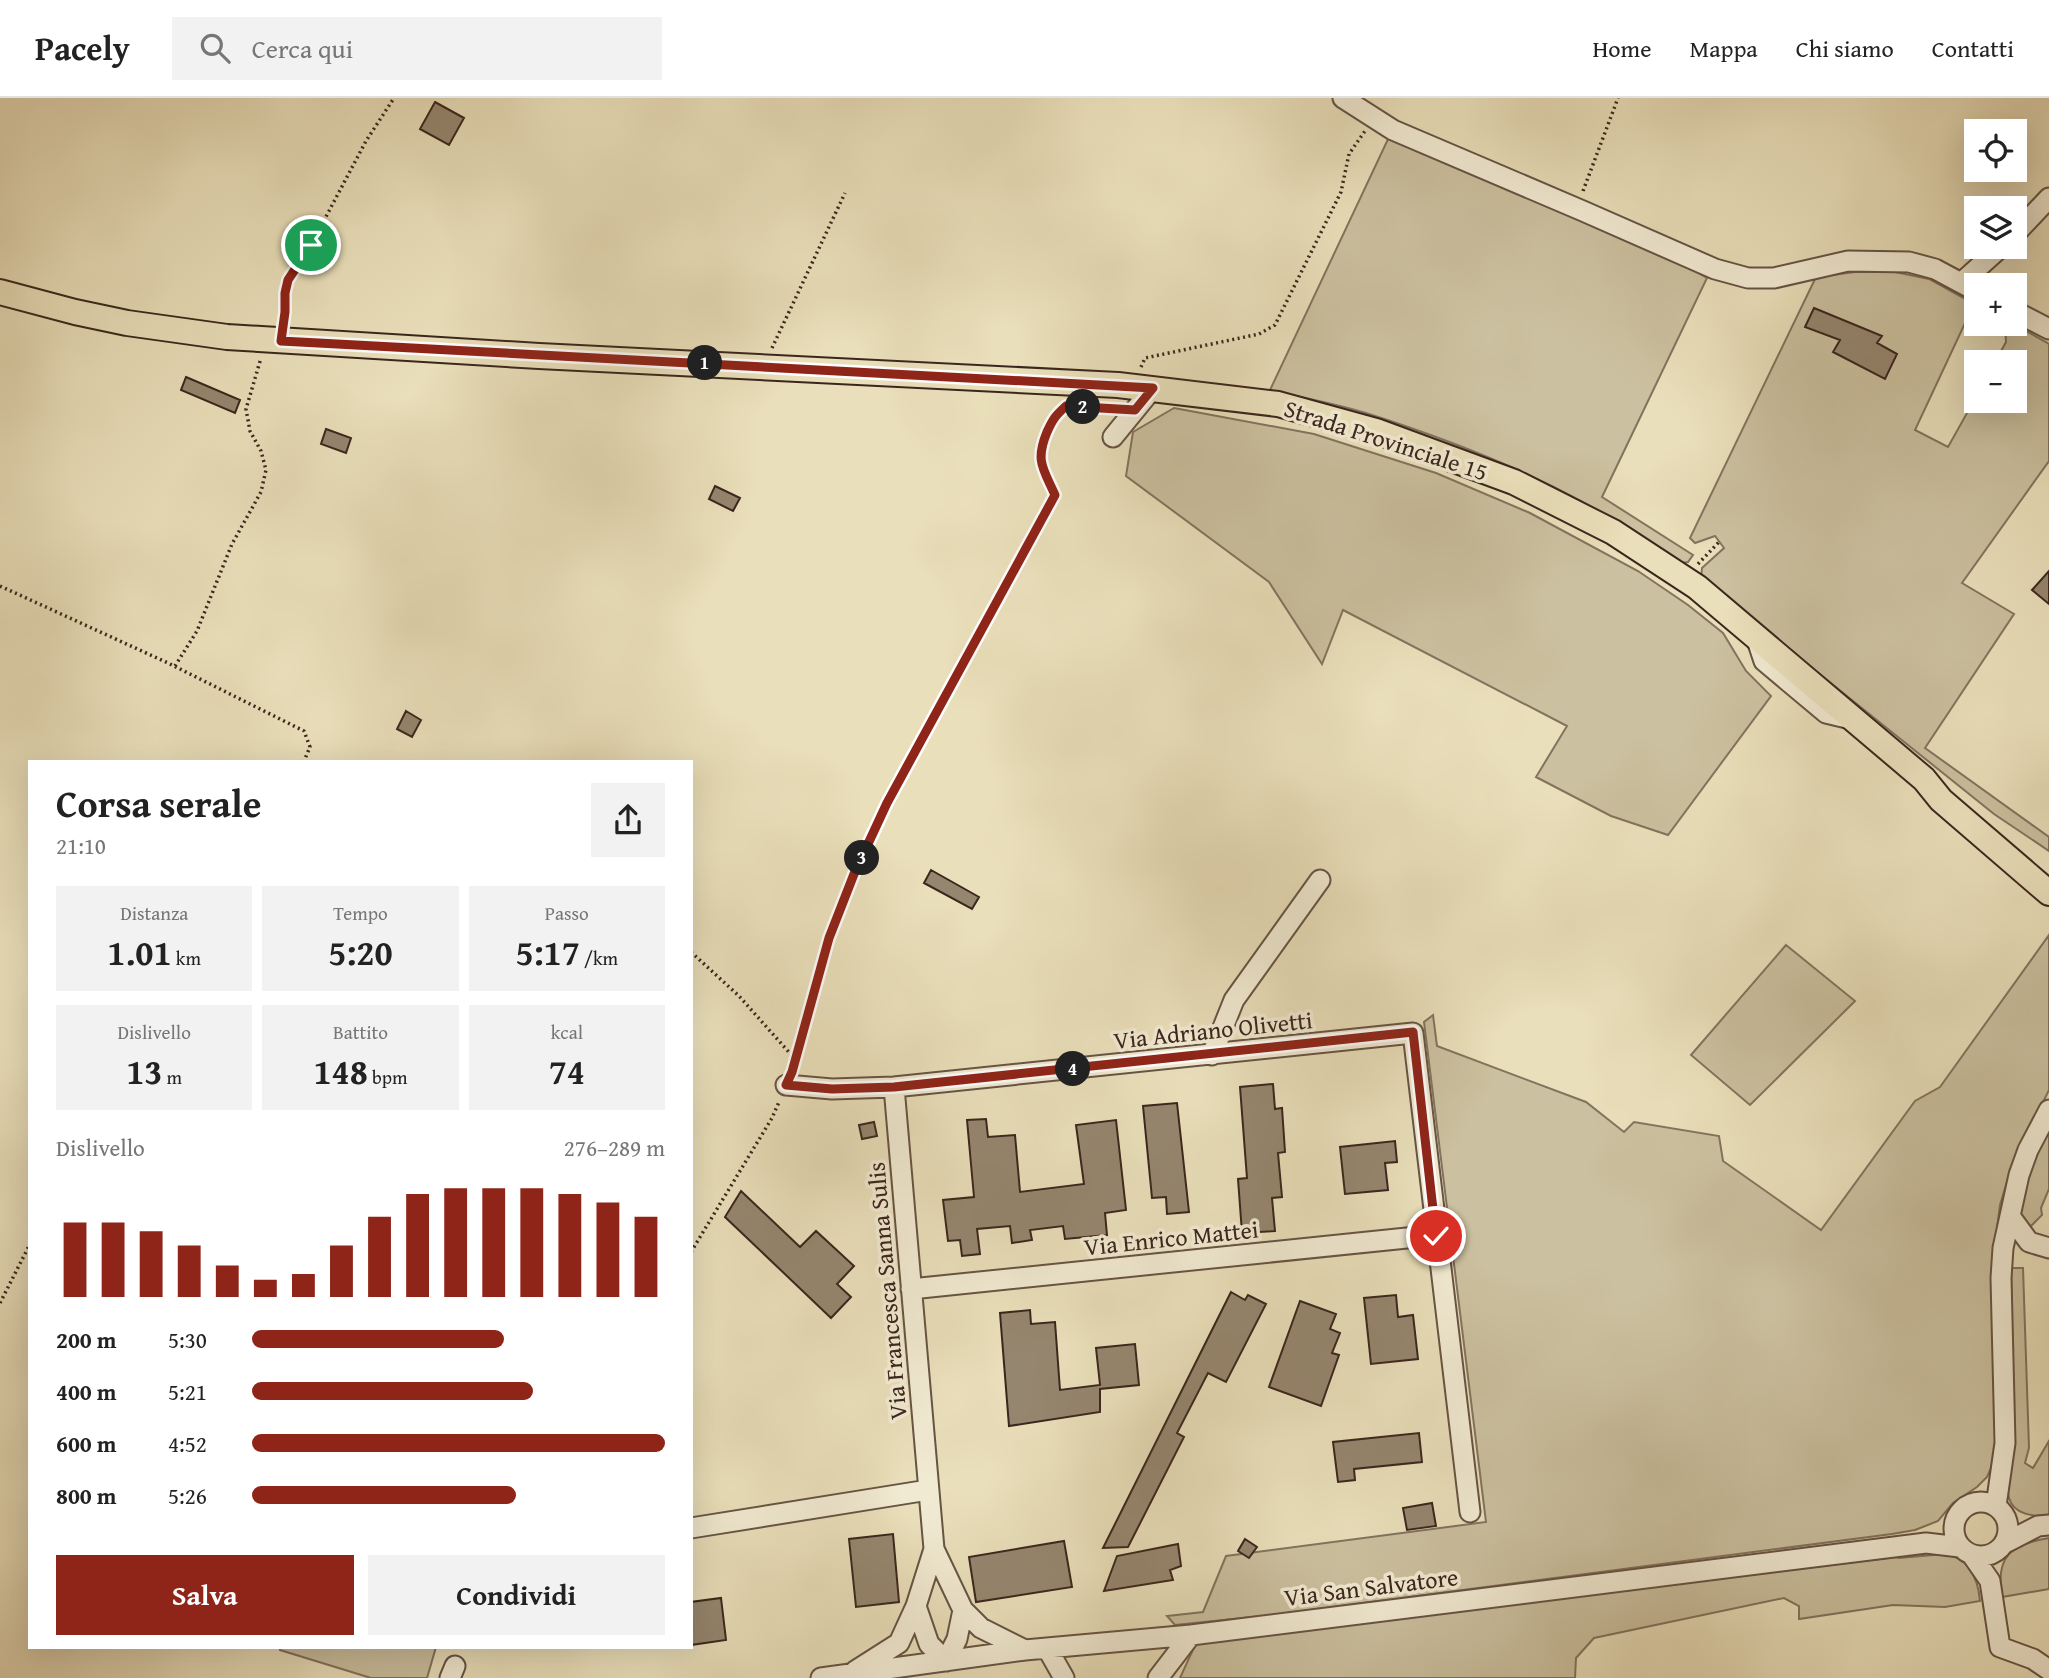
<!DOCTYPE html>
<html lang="it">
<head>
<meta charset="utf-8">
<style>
	body { margin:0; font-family:"Gentium Book Plus",serif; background:#f2f2f2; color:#222; height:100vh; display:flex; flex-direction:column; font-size:26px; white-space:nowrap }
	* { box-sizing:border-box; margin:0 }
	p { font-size:23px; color:#767676 }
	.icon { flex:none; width:38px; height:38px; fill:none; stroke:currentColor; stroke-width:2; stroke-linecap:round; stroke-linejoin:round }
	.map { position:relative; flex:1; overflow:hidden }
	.panel { position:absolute; left:28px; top:662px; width:665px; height:889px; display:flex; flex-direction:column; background:#fff; border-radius:0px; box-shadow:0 7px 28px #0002 }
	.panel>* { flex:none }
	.fabs { position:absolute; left:1964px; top:21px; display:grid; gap:14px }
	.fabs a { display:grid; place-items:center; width:63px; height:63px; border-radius:0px; background:#fff; box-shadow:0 7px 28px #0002; font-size:35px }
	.pin { position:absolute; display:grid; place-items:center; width:60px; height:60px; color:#fff; margin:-30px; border:4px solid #fff; border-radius:50%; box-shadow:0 2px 7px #0007 }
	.km { position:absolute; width:35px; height:35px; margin:-18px; border-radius:50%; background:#222; color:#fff; font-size:19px; line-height:35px; text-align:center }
	.round { display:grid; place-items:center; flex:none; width:74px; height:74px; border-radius:0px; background:#f2f2f2 }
	.overview { display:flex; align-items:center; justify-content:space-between; height:119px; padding:0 28px }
	h1 { font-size:38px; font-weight:700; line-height:52px }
	.stats { display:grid; grid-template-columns:repeat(3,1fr); gap:10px; height:119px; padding:7px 28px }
	.stats div { display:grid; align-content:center; border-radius:0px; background:#f2f2f2; text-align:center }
	.stats b { font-size:35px; font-weight:700 }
	.stats small { font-size:19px; font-weight:400 }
	.stats p { font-size:19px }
	.chart { height:196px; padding:14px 28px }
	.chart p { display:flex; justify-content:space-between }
	.chart svg { width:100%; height:126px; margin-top:7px; stroke:#8f2418; stroke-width:6 }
	.primary-button { display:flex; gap:14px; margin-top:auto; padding:14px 28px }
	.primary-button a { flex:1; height:80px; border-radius:0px; background:#8f2418; color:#fff; font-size:28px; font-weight:700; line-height:80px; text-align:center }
	.primary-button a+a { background:#f2f2f2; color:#222 }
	ul { padding:0 28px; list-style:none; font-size:23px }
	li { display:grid; grid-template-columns:112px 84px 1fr; align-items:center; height:52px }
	li i { height:18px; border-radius:9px; background:#8f2418 }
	header { display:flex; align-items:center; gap:42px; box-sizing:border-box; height:98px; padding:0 35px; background:#fff; border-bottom:2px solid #e0e0e0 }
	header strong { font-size:33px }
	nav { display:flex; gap:38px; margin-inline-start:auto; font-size:24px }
	.search { width:490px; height:63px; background:#f2f2f2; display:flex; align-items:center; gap:18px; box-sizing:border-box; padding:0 24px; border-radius:0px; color:#767676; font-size:26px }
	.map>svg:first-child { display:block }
	.green { fill:#cbc09f; stroke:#83735e; stroke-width:2 }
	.building { fill:#95866f; stroke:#3b261d; stroke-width:2 }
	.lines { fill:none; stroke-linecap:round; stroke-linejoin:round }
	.minor-casing { stroke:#665444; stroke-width:23 }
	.major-casing { stroke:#3b261d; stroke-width:28 }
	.path { stroke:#3b261d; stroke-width:3.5; stroke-dasharray:2 3.5; stroke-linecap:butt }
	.minor { stroke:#f1ead2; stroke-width:19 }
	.major { stroke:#e9dfba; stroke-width:24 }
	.route-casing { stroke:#fff; stroke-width:14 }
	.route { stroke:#8f2418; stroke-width:9 }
	.labels { text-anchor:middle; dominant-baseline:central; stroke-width:7; stroke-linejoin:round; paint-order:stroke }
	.street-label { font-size:24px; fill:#3b261d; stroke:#f1ead2 }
</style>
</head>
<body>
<header>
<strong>Pacely</strong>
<div class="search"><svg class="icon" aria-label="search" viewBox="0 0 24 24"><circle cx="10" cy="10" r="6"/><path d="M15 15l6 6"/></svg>Cerca qui</div>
<nav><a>Home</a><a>Mappa</a><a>Chi siamo</a><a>Contatti</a></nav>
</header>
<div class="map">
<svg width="2049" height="1580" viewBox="0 0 2049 1580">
	<rect width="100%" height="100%" fill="#e9dfba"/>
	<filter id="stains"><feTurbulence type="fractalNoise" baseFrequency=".00286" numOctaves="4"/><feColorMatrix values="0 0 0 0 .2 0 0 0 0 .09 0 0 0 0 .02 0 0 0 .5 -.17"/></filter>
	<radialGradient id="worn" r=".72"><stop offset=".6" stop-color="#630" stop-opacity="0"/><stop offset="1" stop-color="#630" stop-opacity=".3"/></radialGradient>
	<!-- green -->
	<path class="green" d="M1389,39L1683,166L1707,180L1602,399L1693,457L1688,464L1681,465C1648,444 1615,422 1581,403C1514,367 1441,339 1369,316C1337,306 1303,300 1270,292Z
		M1855,174H1895L1929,181L1974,206L1915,332L1948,349L1976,299V303H2014V264H1995L2006,244L2005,226H2014L2049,246V363L1962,485L2014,516L1925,650L2049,739V753L1994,716L1701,481L1702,470L1724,450L1715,438L1695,445L1690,440L1816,179Z
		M1174,310L1314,336L1436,375L1530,415L1638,473L1688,507L1723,535L1746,573L1771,598L1668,737L1611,718L1536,679L1567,628L1343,512L1322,566L1269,484L1126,378L1133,334Z
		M2049,837V992L2012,1067L2000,1107L1992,1170L1996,1302L1995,1361L1987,1379L1977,1389L1953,1405L1938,1423L1915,1432L1892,1436L1271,1517L1175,1527L1167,1518L1203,1514L1226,1458L1486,1424L1424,924L1433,917L1437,948L1586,1004L1624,1034L1634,1024L1719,1038L1723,1063L1821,1132L1915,1003L1940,989Z
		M1786,847L1855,903L1750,1007L1691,957Z
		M2049,1025V1091L2041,1110L2042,1117L2030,1129L2020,1114L2025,1080Z
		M2011,1170H2023L2029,1350L2025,1365L2033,1370L2049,1343V1417C2034,1419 2014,1417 2009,1400C2003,1381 2013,1351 2014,1331C2015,1313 2013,1295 2013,1277C2012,1242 2012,1206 2011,1170Z
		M2049,1440V1491L2002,1499C1995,1458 2011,1446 2049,1440Z
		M1945,1456C1970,1460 1978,1481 1980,1503L1945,1509L1893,1507L1799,1521V1508L1784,1500L1594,1540L1576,1560L1575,1580H1180L1196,1545L1896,1459L1899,1460Z
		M281,1549H436L427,1580H371L280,1552Z"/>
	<!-- building -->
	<path class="building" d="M435,4L464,20L449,47L420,31Z
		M1814,210L1882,238L1877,245L1897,256L1885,281L1833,254L1840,242L1805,229Z
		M186,279L240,302L235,315L181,292Z
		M326,331L351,340L346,355L321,346Z
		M715,388L740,400L733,413L709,401Z
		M2049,473V506L2032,492Z
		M406,613L421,622L412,639L397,631Z
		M931,772L979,799L972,811L924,785Z
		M1273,986L1275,1011L1282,1010L1285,1054L1278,1055L1282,1099L1272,1100L1275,1133L1242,1135L1238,1081L1247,1080L1240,989Z
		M1177,1005L1189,1114L1167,1116L1166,1099L1152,1100L1143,1008Z
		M986,1021L988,1039L1015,1037L1020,1094L1084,1086L1076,1027L1116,1022L1126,1112L1105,1115L1107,1137L1065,1141L1063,1128L1030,1132L1032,1142L1012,1145L1010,1128L977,1131L980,1156L962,1158L960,1142L948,1143L943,1102L974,1099L967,1022Z
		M874,1024L877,1038L862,1041L859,1027Z
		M1395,1043L1397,1064L1385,1065L1388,1092L1345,1096L1340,1049Z
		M741,1093L800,1149L816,1133L854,1168L837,1186L851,1199L831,1220L725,1119Z
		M1231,1194L1245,1202L1248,1197L1266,1206L1226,1284L1208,1275L1177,1335L1184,1339L1128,1449L1103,1450Z
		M1396,1197L1398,1219L1413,1217L1418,1261L1371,1266L1364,1200Z
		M1300,1203L1336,1216L1330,1231L1340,1235L1332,1255L1339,1257L1321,1308L1269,1289Z
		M1030,1212L1031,1226L1055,1224L1060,1292L1100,1287L1096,1250L1135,1246L1139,1287L1100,1291V1314L1009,1328L1000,1215Z
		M1419,1335L1422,1364L1354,1371L1355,1382L1338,1384L1333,1344Z
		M1432,1405L1436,1428L1407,1432L1403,1410Z
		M893,1436L899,1504L856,1509L849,1441Z
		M1245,1441L1257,1449L1249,1460L1238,1453Z
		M1064,1443L1072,1489L976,1504L969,1459Z
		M1178,1446L1181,1468L1170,1472L1173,1482L1104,1493L1117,1458Z
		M721,1500L726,1542L691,1547V1504Z"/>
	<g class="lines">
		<defs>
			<path id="minor" d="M1343,0L1393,32L1583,113L1715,171L1748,180H1774L1848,163L1909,164L1935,171L1976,193
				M2014,137L2049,100
				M1961,185L2001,149
				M2014,213L2049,231
				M1113,339L1153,290
				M1756,539L1764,563L1826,615L1851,621
				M1212,957L1234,902L1320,782
				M786,987L832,991L894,989L1413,935L1470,1414
				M894,989L934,1451L963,1512L981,1530L1025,1552
				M2010,1118L2029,1144L2049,1150
				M911,1191L1436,1137
				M1954 1431a27 27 0 1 1 54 0a27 27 0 1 1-54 0Z
				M1996,1408L2005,1345L2001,1180L2003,1150L2019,1077L2028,1052L2049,1012
				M691,1430L928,1392
				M2005,1445L2038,1428L2049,1427
				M1972,1457L1990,1483L2000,1549L2033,1561L2049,1572
				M916,1508L929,1546L946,1563
				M1047,1550L1064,1580
				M946,1563L957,1541L963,1512
				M855,1573L899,1545L916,1508L934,1451
				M450,1580L455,1568
				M821,1580L1025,1552L1191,1537L1926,1445L1960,1449
				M1158,1580L1191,1537"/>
			<path id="major" d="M0,194L75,214L127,225L227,239L539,258L1118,287L1278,306L1376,333L1514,384L1613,434L1697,489L1924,681L1941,702L2049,795"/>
		</defs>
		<!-- minor casing -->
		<use href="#minor" class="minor-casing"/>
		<!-- major casing -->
		<use href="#major" class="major-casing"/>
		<!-- path -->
		<path class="path" d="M1583,93L1618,0
			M284,223L285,195L288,182L311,147L366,43L394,0
			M772,250L845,95
			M1141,269L1145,260L1259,236L1275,227L1341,94L1349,56L1365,33
			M1698,466L1719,444
			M0,488L168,565L304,633L310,649L304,663
			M175,568L197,533L232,446L261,394L266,372L261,353L250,333L246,311L261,260
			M691,854L739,898L795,961
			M793,971L829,840L854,776L887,705L1055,397L1043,370L1039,353L1053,319L1067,308L1116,310
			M691,1154L772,1020L779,1004
			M0,1205L30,1146"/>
		<!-- minor -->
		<use href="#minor" class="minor"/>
		<!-- major -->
		<use href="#major" class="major"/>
	</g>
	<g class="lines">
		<defs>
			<path id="route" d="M311,147L288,182L285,195V214L281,243L1153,290L1135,312L1066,308C1055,318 1053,321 1047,334C1035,363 1043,370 1055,397L887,705L854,776L829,840L792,974L786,987L832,991L894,989L1413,934L1436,1138"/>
		</defs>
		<!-- route casing -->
		<use href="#route" class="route-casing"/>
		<!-- route -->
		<use href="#route" class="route"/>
	</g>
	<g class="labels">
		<!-- street labels -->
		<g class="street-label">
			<text transform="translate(1386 342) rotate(18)">Strada Provinciale 15</text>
			<text transform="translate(1213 932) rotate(-6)">Via Adriano Olivetti</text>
			<text transform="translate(1171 1140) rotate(-6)">Via Enrico Mattei</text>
			<text transform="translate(887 1193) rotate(-95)">Via Francesca Sanna Sulis</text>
			<text transform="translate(1371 1489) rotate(-7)">Via San Salvatore</text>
		</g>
	</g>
	<rect width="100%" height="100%" filter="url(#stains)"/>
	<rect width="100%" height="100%" fill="url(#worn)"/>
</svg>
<div class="fabs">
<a><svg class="icon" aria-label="locate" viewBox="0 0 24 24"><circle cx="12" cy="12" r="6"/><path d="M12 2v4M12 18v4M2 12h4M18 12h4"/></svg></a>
<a><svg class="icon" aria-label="layers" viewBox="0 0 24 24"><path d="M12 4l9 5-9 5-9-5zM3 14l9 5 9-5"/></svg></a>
<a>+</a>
<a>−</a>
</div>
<div class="pin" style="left:311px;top:147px;background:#1e9e55"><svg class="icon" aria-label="arrive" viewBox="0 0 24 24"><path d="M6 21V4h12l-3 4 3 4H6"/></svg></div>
<div class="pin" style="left:1436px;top:1138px;background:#d93025"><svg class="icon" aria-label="check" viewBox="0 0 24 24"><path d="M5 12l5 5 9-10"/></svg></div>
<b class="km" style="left:705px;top:265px">1</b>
<b class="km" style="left:1083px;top:309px">2</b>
<b class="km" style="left:862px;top:760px">3</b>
<b class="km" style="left:1073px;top:971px">4</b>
<section class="panel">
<div class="overview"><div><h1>Corsa serale</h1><p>21:10</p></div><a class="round"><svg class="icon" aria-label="share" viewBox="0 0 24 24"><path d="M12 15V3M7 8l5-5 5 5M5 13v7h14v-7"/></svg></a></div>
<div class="stats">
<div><p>Distanza</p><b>1.01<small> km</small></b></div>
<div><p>Tempo</p><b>5:20</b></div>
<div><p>Passo</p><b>5:17<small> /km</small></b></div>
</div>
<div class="stats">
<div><p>Dislivello</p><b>13<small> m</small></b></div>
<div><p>Battito</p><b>148<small> bpm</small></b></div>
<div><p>kcal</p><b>74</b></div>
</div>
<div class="chart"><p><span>Dislivello</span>276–289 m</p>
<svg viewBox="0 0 160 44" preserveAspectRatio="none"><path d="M5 44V18M15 44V18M25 44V21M35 44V26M45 44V33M55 44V38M65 44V36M75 44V26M85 44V16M95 44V8M105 44V6M115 44V6M125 44V6M135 44V8M145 44V11M155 44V16"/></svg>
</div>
<ul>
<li><b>200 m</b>5:30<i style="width:61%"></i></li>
<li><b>400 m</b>5:21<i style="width:68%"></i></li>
<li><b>600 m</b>4:52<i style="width:100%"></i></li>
<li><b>800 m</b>5:26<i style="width:64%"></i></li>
</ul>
<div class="primary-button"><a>Salva</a><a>Condividi</a></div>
</section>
</div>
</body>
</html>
